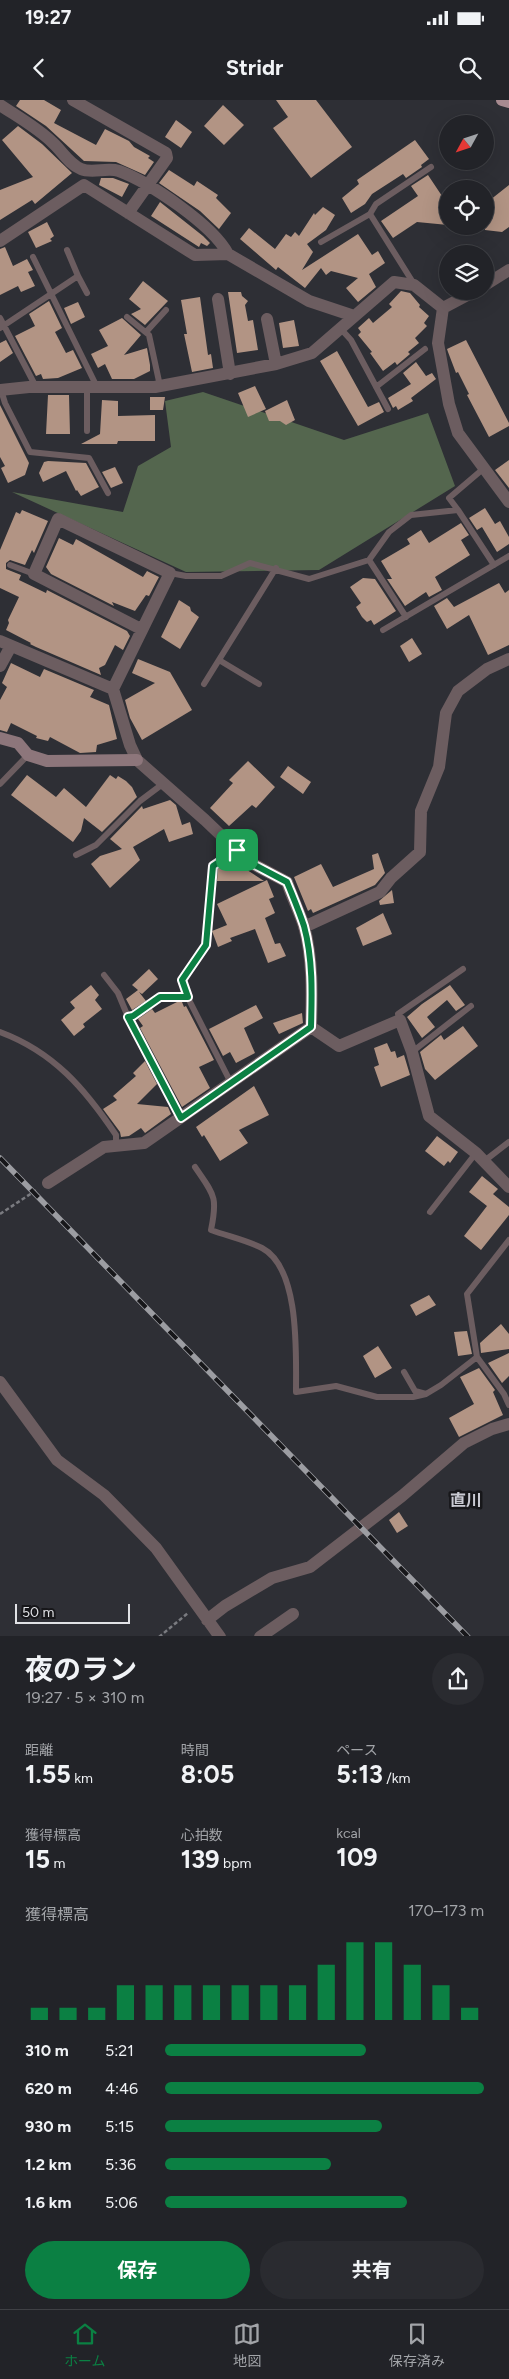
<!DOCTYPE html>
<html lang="ja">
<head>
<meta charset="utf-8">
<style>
	body { margin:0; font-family:Figtree,"Noto Sans JP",sans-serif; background:#2a2b30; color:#f1f3f6; height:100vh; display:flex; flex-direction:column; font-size:19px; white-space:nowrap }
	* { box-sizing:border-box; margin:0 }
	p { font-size:16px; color:#a2a4a8 }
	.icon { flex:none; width:28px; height:28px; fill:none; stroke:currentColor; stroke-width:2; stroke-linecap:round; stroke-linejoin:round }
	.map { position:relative; height:1536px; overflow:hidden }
	.side { display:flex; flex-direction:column; background:#222328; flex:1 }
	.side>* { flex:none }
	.needle { width:32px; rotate:230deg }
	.fabs { position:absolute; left:439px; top:15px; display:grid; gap:10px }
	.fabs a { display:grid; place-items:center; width:55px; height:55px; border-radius:50%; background:#222328; box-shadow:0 5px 20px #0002,0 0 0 1px #3f4045; font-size:25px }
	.scale { position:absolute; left:15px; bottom:12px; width:115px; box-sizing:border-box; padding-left:5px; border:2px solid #e1e2e6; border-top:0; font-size:14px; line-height:18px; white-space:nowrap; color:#e1e2e6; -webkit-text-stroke:4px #17171a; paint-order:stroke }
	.pin { position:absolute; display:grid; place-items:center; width:42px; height:42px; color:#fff; margin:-21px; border-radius:10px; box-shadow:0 2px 8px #0006 }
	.round { display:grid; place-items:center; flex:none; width:52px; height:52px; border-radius:26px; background:#2a2b30 }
	.overview { display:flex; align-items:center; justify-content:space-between; height:85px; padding:0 25px }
	h1 { font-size:28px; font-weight:700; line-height:38px }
	.metrics { display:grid; grid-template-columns:repeat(3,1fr); gap:8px; height:85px; padding:5px 25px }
	.metrics div { display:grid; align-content:center }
	.metrics b { font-size:25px; font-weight:700 }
	.metrics small { font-size:14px; font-weight:400 }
	.metrics p { font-size:14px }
	.chart { height:140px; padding:10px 25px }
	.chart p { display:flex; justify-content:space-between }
	.chart svg { width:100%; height:90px; margin-top:5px; stroke:#0b8043; stroke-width:6 }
	.action { display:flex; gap:10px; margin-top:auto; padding:10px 25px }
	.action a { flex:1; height:58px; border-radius:30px; background:#0b8043; color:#fff; font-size:20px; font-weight:700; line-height:58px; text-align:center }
	.action a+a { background:#2a2b30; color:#f1f3f6 }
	ul { padding:0 25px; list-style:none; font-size:16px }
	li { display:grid; grid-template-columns:80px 60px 1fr; align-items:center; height:38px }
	li i { height:12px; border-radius:6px; background:#0b8043 }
	.status { display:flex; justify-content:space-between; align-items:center; height:35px; padding:0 25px; background:#222328; direction:ltr }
	.status svg { height:14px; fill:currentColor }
	header { display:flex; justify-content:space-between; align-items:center; height:65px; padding:0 25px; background:#222328; font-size:22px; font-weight:700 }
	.dock { display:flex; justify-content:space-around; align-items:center; height:70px; border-top:1px solid #3f4045; background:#222328; font-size:14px; color:#a2a4a8 }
	.dock a { display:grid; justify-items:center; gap:2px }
	.dock .current { color:#0b8043 }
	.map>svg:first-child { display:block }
	.forest { fill:#54664e }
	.building { fill:#b29484 }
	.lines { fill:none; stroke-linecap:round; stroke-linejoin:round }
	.path { stroke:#7a7b80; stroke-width:2.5; stroke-dasharray:4 2.5; stroke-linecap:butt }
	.lane { stroke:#6c5d60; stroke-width:6 }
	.street { stroke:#6c5d60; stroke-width:12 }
	.secondary { stroke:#8d767b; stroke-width:12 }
	.primary { stroke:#a78a90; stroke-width:12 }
	.rail-casing { stroke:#9c9da2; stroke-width:5.5 }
	.rail { stroke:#17171a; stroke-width:4; stroke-dasharray:11; stroke-linecap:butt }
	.route-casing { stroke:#fff; stroke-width:10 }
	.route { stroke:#0b8043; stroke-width:6 }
	.labels { text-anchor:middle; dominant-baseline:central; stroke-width:5; stroke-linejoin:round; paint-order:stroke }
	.quarter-label { font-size:16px; font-weight:bold; fill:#c9cad2; stroke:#17171a }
</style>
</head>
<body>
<div class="status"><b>19:27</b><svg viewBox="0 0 49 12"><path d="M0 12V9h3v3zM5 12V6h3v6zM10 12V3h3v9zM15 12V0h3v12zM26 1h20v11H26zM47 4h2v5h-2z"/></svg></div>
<header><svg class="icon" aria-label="back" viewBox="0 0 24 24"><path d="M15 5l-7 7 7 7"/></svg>Stridr<svg class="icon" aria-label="search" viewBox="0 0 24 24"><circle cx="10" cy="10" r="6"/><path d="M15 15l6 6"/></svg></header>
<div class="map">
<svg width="509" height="1537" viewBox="0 0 509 1537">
	<rect width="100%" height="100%" fill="#2e2f35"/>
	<!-- forest -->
	<path class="forest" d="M203,292L344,340L428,313L455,386L319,470L186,472L12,392L123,412L138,366L171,347L165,301Z"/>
	<!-- building -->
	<path class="building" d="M20,0H44L61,10L54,23L96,45L105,29L129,41L134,47L150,56L148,58L154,62L145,75L116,62L84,61L46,26L16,6Z
		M276,0H316L352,47L311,78L273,28L288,17Z
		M223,5L244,25L224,45L204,26Z
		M176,20L192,32L181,48L165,37Z
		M18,26L42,44L72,73L35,104L32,100L0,120V90L33,77L2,40Z
		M415,40L429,59L421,65L422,67L406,78L403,74L372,94L365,104L351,113L342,98L359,84L357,80Z
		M169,70L194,86L197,81L218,95L216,98L231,113L219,129L200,111L159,83Z
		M428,75L448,105V125L417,122L393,138L381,121L418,96L411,86Z
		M101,78H113L129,84L122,97L99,85Z
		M509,85V127L502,132L485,130V104Z
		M160,102L203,136L210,143L207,146L201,143L199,147L151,116Z
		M323,107L335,115L326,130L307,144L313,152L302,170L358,134L372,155L378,151L385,163L369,174L376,187L358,202L346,188L358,178L331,171L326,175L321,168L305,188L278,167L276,170L240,139L249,128L275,149L286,134L291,137L295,132L299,136L314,113L315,115Z
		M47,122L54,136L50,139L52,141L36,148L28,132Z
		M5,147L13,166L27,159L33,170L28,172L35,186L21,192L18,186L0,195V149Z
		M143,181L168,201L145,225L131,214L141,209L129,199Z
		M401,191L410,193L420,205L419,207L429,216L424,223L427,226L415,238L419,243L408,252L410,254L397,265L395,262L383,271L370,253L372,252L358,235L361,232L358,228L369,218L373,223L392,207L389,204Z
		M228,192H241L242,196L248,201L245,205L248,221L253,220L258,250L237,253Z
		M200,197L208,255L211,254L213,268L192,272L184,234H187L181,200Z
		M49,201L62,228L55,232L66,253L73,250L82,268L58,278L43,279L41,274L36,276L15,236L35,226L29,214Z
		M78,202L85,217L71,224L64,208Z
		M122,218L141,235L124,255L147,248L150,265V271L134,279H112L105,264L98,268L91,254L108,246L99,230Z
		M294,220L299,246L283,248L279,223Z
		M6,240L13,253L0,262V243Z
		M466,240L509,323V326L489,337L467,295L469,294L458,272L456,273L448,252L447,249Z
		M337,251L368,307L379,302L384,312L358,326L320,261Z
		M416,262L426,276L432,273L436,279L411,298L413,301L398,310L396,306L393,308L388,298L411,284L403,273Z
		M255,286L266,309L248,317L238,293Z
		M48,295H69L70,334H46Z
		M150,297H165L163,310H150Z
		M102,300L118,301V316L155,315V341H118L117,344H81L100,334Z
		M287,300L295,320L286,325L280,321H269L265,311Z
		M0,305L29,363L25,375L8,383L1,368L5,366L0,357Z
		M509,360V388L495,370Z
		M48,361L86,363L99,387L81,396L77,390L76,391L66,371L43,382L39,373L44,362Z
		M115,367L123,383L111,388L102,372Z
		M485,408L495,424L500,421L509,437V444L497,452L482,427L477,430L469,418Z
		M22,410L48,421L34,453L32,450L25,465L10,460L6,463V469L21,475L19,480L46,493L47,490L127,531L130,536L123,550L115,545L105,565L99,568L101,575L36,547L30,544L31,543L6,530L9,523L8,520L19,497L0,488V450L16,412L20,414Z
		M461,423L469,435L461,440L470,455L435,477L442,490L429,497L426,492L405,506L387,479H392L381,461L410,444L407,439L421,430L429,443Z
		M59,438L73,445L76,439L143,477L147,471L159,477L149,496L146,495L135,511L112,502L114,506L51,474L46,467Z
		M363,478L375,479L396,511L374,525L371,520L367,522L362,517L356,507L361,503L350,487Z
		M499,483L505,493L509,490V545L488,555L469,515L447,529L434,506L447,498L454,507Z
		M179,500L190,507L191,511L199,517L180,549L161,537Z
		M412,538L422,554L409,562L400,546Z
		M138,559L170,572L192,610L142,640L130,618L125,600L155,583L132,573Z
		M11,563L40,577L44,569L94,590L90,597L109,605L117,639L97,645L96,652L80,653L50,637L48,641L36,638L37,636L11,623L7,632L0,630V600L7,587L2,583Z
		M248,661L275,687L256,708L252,705L229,726L210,708L233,683L229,680Z
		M288,666L311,682L303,694L280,677Z
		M27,675L56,697L64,688L86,707L110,675L116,679L118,676L126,681L132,687L137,697L102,732L84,718L81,731L73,742L11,695Z
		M170,700L176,705L182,725L190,722L193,734L169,742L164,729L133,747L140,760L110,788L91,764L100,756L122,749L110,739L142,706L143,709Z
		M378,753L385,773L375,785L313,813L311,809L308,811L294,777L321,764L333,787L374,769L372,755Z
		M233,758L244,768L264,781H217L218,769Z
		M267,780L274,797L269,799L275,813L265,818L275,844L280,843L286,856L268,863L255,829L230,838L232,841L218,847L212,831L227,825L217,804Z
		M392,790L394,803L380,805L379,801Z
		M383,813L392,834L363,846L356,828Z
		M149,869L158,879L142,894L139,892L146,901L132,910L126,899L138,890L132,885Z
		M91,885L99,895L95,900L102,909L83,924L85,927L74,936L61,920L75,908L70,902Z
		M450,885L465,905L456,911L447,900L427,917L435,927L422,938L407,917L422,904Z
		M177,902H182L184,907L186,906L214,960L199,967L210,988L182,1007L140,928L143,926L138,919L152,909L155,913Z
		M256,905L263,918L244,928L255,953L236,963L230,952L223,956L209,929Z
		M302,913L303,923L279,934L273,923Z
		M463,926L478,946L435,980L425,969L420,952L441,935L444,940Z
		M387,943L391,952L395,951L397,958L404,955L410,975L381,987L374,967L379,965L374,948Z
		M145,961L157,984L137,1004L168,1007L171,1014L145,1033L141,1028L129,1036L121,1037L120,1032L103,1009L117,1000L113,996L136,976L133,973Z
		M254,986L269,1015L239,1030L248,1043L220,1061L204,1035L202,1037L196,1027Z
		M437,1036L458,1052L450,1063L448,1061L444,1066L425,1051Z
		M482,1076L498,1089L493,1094L509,1107V1115L481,1150L464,1136L487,1106L469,1092Z
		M429,1195L436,1205L416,1216L410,1205Z
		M501,1224L509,1234V1249L481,1253L480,1243Z
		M467,1231L472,1254L458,1256L454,1232Z
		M378,1246L392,1268L375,1278L363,1256Z
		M509,1253V1276L502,1283L488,1263Z
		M479,1268L495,1290L493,1292L503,1315L459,1337L449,1318L474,1304L460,1277Z
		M399,1412L408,1426L397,1433L389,1420Z"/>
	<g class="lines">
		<!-- path -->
		<path class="path" d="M0,1114L38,1089
			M159,1537L188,1513"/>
		<!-- lane -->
		<path class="lane" d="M370,114L376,104L431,67
			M321,142L370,114L414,184
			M33,157L97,287
			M78,176L87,193
			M127,217L149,235L160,286
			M0,218L36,287
			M0,228L78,176L67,150
			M340,228L351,240L388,309
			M146,232L166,210
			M376,287L425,249
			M1,290L5,303L30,352L89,358L108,393
			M87,331V287
			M458,410L449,398L483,369
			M369,460L389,432L411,415L458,410L494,465
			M10,465L34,474
			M170,473L186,476H221L250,463L309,479L369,460L406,517
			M383,530L509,456
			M219,560L259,584
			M204,584L276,468
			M0,684L28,655
			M76,755L96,745L140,701L164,683
			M104,875L118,893L128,917L181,1018
			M128,917L133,916L160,897H188
			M400,920L398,914L463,869
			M0,932C54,952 85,989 116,1035V1044
			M412,952L471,906
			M231,983L184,890L182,880L206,845L213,766L237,750
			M483,1062L509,1042
			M195,1067C214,1095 218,1096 211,1130C227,1136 246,1140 262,1148C300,1168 296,1253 296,1292L336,1286L377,1297H413L426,1294
			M430,1112L476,1053
			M509,1140L467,1194L477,1257L504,1294L509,1305
			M404,1272L415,1291L426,1294L441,1285L477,1257"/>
		<!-- street -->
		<path class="street" d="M73,0L166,53L167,58L128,113
			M0,5C18,17 38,28 53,43C62,51 69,64 81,69C92,74 107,67 119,71C149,82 213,125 228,154
			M0,141L84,85L195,155L228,154L309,201L354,216
			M485,185L509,170
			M218,199L230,274
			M443,208L438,243L449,304L458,333L509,402
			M443,208L475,191
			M267,219L276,264
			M0,290L29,287H155L276,264L312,253L394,182L414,185L443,208
			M0,541L113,589L130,645L137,660L205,720L249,762L287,782C292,797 299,811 304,826C313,859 312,894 311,927
			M0,566L11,546
			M113,589L170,473L58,419L34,474L141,529
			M304,827L380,792L391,778L420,752L421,711L439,667L446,613L458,591L487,569L509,559
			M311,927L339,946L400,920L412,952L429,1016L476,1053L509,1087
			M48,1083L104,1047L144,1043L311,927
			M0,1282L57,1360L104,1395L156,1448L220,1537
			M207,1520L225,1506L272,1478L310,1467L402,1396L464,1343L492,1329L509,1324
			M260,1537L293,1514"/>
		<!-- secondary -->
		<path class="secondary" d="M0,638L18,643L28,655L47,661L137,660"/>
		<!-- primary -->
		<path class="primary" d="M502,0L509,2"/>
		<defs>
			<path id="rail" d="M0,1058L468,1537"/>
		</defs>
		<!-- rail casing -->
		<use href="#rail" class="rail-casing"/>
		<!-- rail -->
		<use href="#rail" class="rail"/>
	</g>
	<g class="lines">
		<defs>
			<path id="route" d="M237,750L249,762L287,782C293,797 299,811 304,826C313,859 312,894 311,927L181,1018L128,917L133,916L160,897H188L182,880L206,845L213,766Z"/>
		</defs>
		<!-- route casing -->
		<use href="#route" class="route-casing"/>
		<!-- route -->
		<use href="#route" class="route"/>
	</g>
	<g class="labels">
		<!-- quarter labels -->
		<g class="quarter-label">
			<text x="466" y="1400">直川</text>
		</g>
	</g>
</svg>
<div class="fabs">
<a><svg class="needle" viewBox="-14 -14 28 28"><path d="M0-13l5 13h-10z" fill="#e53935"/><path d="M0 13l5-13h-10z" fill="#a2a4a8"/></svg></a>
<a><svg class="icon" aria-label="locate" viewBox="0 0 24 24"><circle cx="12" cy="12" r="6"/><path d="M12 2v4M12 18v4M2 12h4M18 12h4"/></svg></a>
<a><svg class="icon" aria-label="layers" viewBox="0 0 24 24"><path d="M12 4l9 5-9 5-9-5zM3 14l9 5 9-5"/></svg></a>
</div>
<div class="scale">50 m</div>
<div class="pin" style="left:237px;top:750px;background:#1e9e55"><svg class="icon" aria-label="arrive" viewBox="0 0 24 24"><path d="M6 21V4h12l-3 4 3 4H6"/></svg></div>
</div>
<section class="side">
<div class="overview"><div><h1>夜のラン</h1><p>19:27 · 5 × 310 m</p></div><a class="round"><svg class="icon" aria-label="share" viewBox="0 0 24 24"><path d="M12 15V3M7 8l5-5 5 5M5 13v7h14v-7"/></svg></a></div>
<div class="metrics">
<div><p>距離</p><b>1.55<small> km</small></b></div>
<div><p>時間</p><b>8:05</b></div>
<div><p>ペース</p><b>5:13<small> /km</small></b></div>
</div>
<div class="metrics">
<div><p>獲得標高</p><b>15<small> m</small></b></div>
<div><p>心拍数</p><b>139<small> bpm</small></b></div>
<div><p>kcal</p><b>109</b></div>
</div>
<div class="chart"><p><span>獲得標高</span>170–173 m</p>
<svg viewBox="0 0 160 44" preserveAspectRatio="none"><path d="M5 44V38M15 44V38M25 44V38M35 44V27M45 44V27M55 44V27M65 44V27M75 44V27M85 44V27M95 44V27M105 44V17M115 44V6M125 44V6M135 44V17M145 44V27M155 44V38"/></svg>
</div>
<ul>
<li><b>310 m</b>5:21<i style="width:63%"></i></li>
<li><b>620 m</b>4:46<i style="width:100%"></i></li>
<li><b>930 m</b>5:15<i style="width:68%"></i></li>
<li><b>1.2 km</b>5:36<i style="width:52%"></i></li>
<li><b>1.6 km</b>5:06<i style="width:76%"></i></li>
</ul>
<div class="action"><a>保存</a><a>共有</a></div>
</section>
<nav class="dock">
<a class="current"><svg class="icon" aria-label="home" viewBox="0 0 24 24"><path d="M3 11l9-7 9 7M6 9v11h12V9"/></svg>ホーム</a>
<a><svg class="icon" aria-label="map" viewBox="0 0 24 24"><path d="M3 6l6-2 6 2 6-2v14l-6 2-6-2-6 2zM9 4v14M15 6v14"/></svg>地図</a>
<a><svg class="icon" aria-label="saved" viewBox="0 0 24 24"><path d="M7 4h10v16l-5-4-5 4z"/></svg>保存済み</a>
</nav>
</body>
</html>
